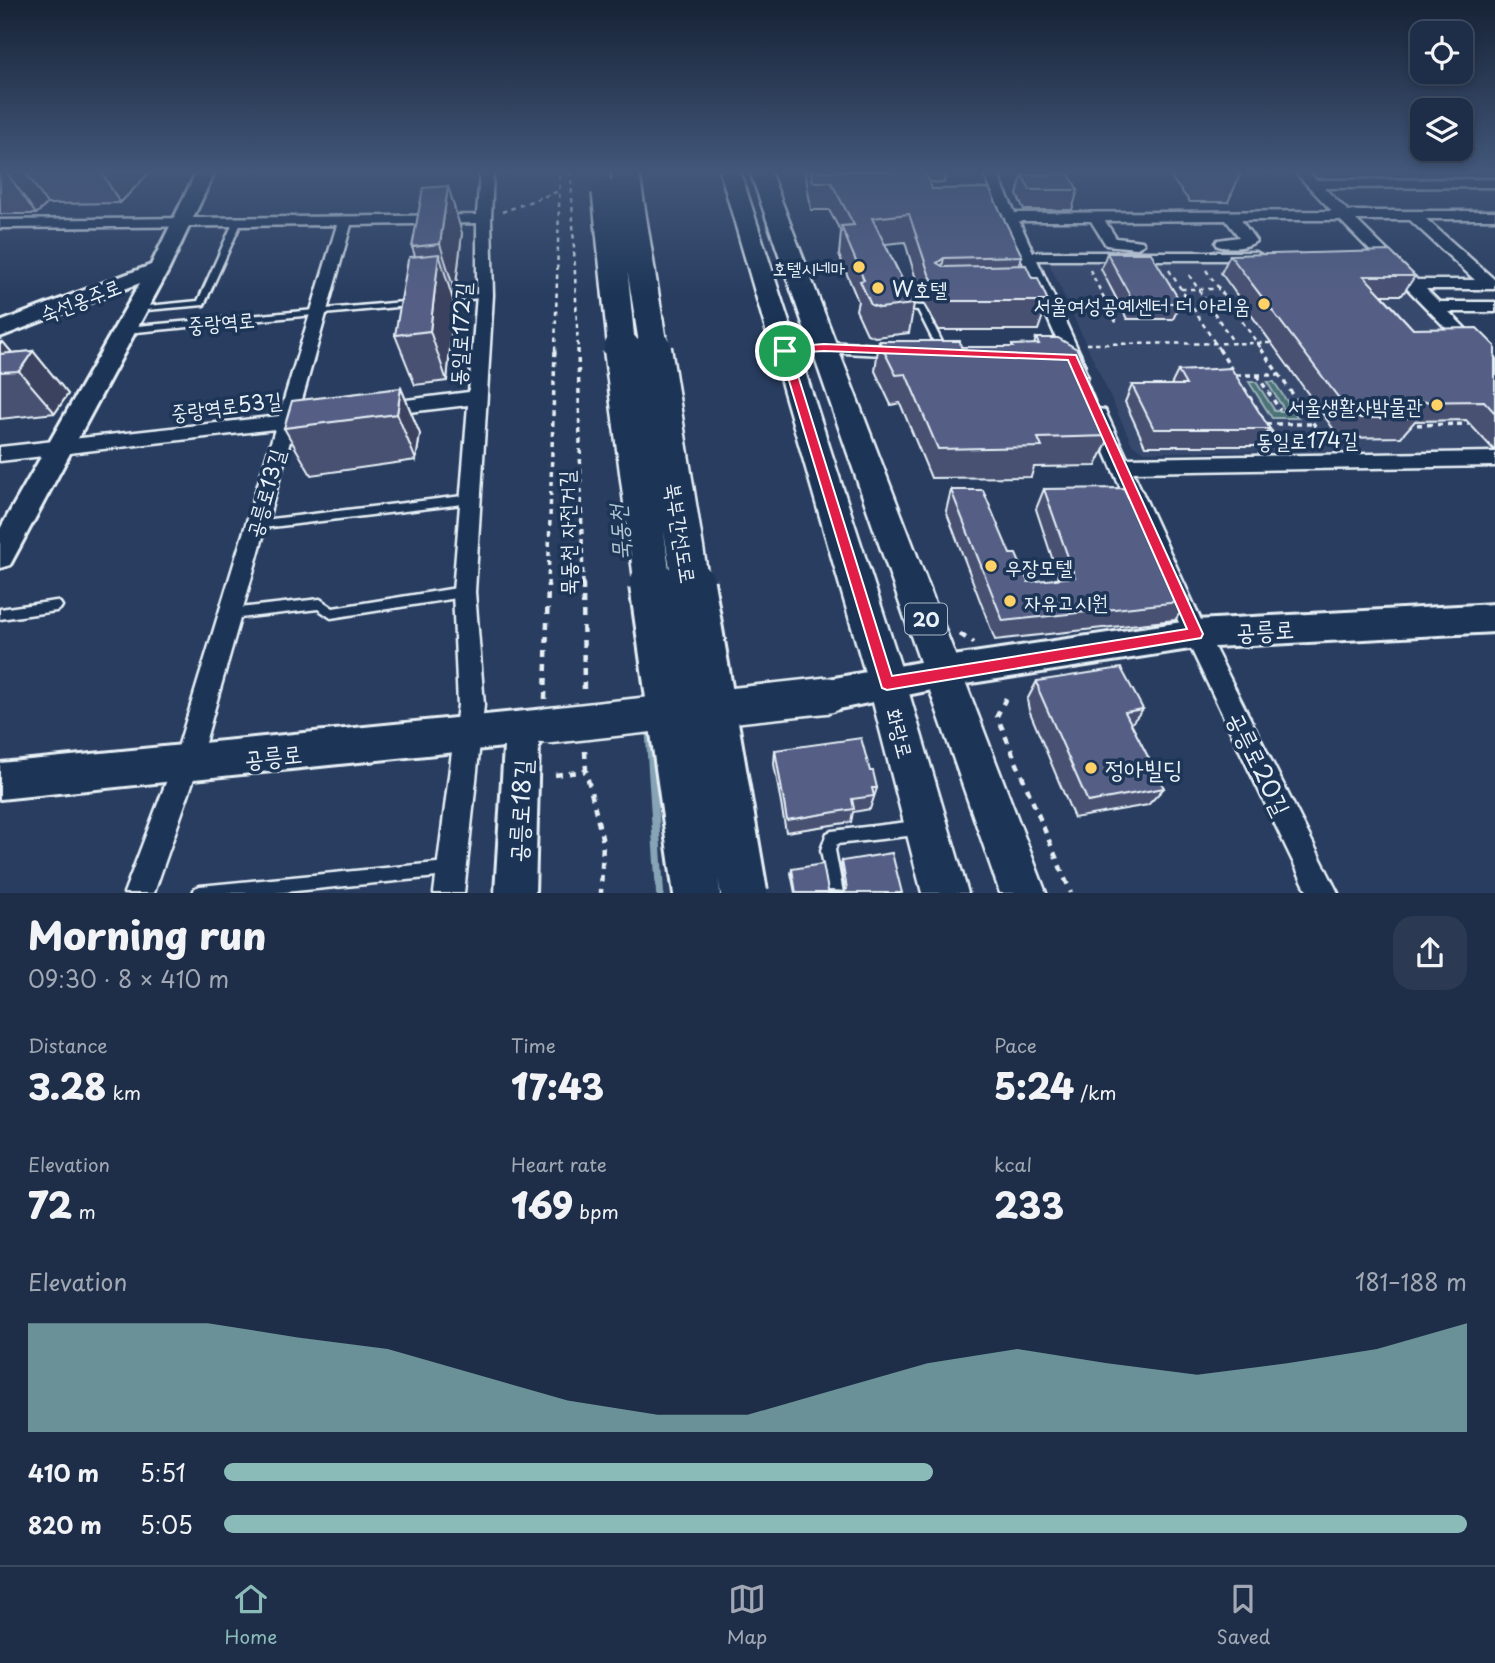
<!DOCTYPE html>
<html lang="en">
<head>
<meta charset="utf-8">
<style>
	body { margin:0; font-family:"Playpen Sans","Poor Story",sans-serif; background:#2b3a52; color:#f1f3f6; height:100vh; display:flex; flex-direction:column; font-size:26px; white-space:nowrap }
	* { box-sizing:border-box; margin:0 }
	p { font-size:23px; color:#a1a8b4 }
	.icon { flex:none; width:38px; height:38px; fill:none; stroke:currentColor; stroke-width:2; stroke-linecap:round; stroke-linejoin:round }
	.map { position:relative; height:893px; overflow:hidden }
	.panel { display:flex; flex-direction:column; background:#1e2e48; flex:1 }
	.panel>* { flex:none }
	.controls { position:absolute; left:1410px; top:21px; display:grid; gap:14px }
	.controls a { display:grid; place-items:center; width:63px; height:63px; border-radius:14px; background:#1e2e48; box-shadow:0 4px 10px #0003,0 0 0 2px #3c4a60; font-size:35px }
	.pin { position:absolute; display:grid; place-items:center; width:60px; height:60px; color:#fff; margin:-30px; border:4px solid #fff; border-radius:50%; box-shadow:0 2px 7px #0007 }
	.round { display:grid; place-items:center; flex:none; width:74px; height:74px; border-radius:21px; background:#2b3a52 }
	.headline { display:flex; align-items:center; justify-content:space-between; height:119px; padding:0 28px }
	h1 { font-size:38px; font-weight:800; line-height:52px }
	.stats { display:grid; grid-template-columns:repeat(3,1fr); gap:10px; height:119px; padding:7px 28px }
	.stats div { display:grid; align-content:center }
	.stats b { font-size:35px; font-weight:800 }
	.stats small { font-size:19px; font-weight:400 }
	.stats p { font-size:19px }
	.chart { height:196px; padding:14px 28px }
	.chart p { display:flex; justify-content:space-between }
	.chart svg { width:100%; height:126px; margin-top:7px; fill:#8bbbb9; opacity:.7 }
	ul { padding:0 28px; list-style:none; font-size:23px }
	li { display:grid; grid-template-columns:112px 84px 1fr; align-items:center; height:52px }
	li i { height:18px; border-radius:9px; background:#8bbbb9 }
	.dock { display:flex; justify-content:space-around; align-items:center; height:98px; border-top:2px solid #3c4a60; background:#1e2e48; font-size:19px; color:#a1a8b4 }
	.dock a { display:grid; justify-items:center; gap:4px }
	.dock .on { color:#8bbbb9 }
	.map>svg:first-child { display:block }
	.built { fill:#394a6e }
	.green { fill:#4b7377; stroke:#9ab2b8; stroke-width:2 }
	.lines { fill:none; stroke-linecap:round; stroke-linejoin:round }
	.stream-far1 { stroke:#86a4b5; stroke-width:4.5 }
	.stream { stroke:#86a4b5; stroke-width:8 }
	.lane-casing { stroke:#e8f1f8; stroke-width:5 }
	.street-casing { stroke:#e8f1f8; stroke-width:5 }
	.secondary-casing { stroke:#e8f1f8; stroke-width:6 }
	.primary-casing { stroke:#e8f1f8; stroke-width:5 }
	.path-far2 { stroke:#e8f1f8; stroke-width:2.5; stroke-dasharray:4.5 4.5; stroke-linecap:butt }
	.path-far1 { stroke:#e8f1f8; stroke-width:3.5; stroke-dasharray:5 5; stroke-linecap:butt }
	.path { stroke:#e8f1f8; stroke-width:4.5; stroke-dasharray:7 7; stroke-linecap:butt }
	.lane { fill:#1d3557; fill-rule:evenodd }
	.street { fill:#1d3557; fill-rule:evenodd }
	.secondary { fill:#1d3557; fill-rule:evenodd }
	.primary { fill:#1d3557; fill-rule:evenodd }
	.secondary-bridge-casing { stroke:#e8f1f8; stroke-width:40; stroke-linecap:butt }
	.highway-bridge-far2-casing { stroke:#e8f1f8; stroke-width:32; stroke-linecap:butt }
	.highway-bridge-far1-casing { stroke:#e8f1f8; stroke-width:41; stroke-linecap:butt }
	.highway-bridge-casing { stroke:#e8f1f8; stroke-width:52; stroke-linecap:butt }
	.secondary-bridge { stroke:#1d3557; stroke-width:35 }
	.highway-bridge-far2 { stroke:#1d3557; stroke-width:27 }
	.highway-bridge-far1 { stroke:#1d3557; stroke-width:36 }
	.highway-bridge { stroke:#1d3557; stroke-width:46 }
	.wall { fill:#485173; stroke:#e8f1f8; stroke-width:2 }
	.shaded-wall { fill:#3b425e; stroke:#e8f1f8; stroke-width:2 }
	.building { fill:#545e86; stroke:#e8f1f8; stroke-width:2 }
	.route { fill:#e11d48; stroke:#fff; stroke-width:2; fill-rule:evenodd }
	.poi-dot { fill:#ffd166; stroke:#1d3557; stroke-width:2.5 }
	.labels { text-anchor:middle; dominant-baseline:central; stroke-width:7; stroke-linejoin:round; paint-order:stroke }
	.far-poi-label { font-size:18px; fill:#e8f1f8; stroke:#1d3557; text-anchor:end }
	.shield { fill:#1d3557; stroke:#abb9c8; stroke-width:2 }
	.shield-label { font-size:19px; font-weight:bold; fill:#e8f1f8 }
	.poi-label { font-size:21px; fill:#e8f1f8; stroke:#1d3557; text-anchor:start }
	.street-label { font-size:21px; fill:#e8f1f8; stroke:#1d3557 }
	.water-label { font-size:23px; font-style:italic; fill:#afc4d1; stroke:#1d3557 }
	.near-street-label { font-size:24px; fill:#e8f1f8; stroke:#1d3557 }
	.near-poi-label { font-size:24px; fill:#e8f1f8; stroke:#1d3557; text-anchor:start }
</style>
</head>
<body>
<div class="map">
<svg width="1495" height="893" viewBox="0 0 1495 893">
	<rect width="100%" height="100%" fill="#283d60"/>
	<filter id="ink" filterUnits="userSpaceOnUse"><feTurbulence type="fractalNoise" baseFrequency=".0143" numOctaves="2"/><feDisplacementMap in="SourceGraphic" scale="14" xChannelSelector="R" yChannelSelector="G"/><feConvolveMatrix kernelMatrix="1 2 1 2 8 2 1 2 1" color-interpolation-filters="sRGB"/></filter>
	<g filter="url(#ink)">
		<!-- built -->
		<path class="built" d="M1049,263H1377L1384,265L1495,377V451L1145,452L1132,444Z"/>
		<!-- green -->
		<path class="green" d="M1249,382H1256L1275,411H1285L1267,382H1274L1298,418H1272Z"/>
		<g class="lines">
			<!-- stream-far1 -->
			<path class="stream-far1" d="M611,171L613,186"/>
			<!-- stream -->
			<path class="stream" d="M649,724L660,893"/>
			<defs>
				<path id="lane" d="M238,219L242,221L204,305L135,311V307H138L198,301L234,221Z
					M485,293H488V297L443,302L439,300L443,298Z
					M414,301L418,303L417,305L126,333L122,330L126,327Z
					M905,305L924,306L947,352L946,354L943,355L939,352L918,310L905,309Z
					M471,495L475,496L476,499L475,502L471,503L255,529L251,528L250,525L251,522L255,521Z
					M463,587L467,589L469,592L467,595L463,597L331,618L318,609L231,619L227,618L225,614L227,610L231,609L320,599L333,608Z
					M56,601L60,603L62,606L60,609L56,611L0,619V609Z
					M916,821L921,823L923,828L921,833L916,835L837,844L835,850L843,893H829L821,850L827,833L832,831Z
					M447,862L452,864L454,869L452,874L447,876L275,893H193L195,888L200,886Z"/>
				<path id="street" d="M480,171H493L491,219L493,295L475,592L484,705L464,893H434L458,705L453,592L468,405L383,415L376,413L374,409L376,405L383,403L469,392L477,295V223L351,225L298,414L306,420L304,425L294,427L199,764L154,893H124L173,764L275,429L0,461V447L279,416L337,225L0,228V220L477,215Z
					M983,171H996L1015,213L1332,211L1294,171H1308L1316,180L1495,179V187L1324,188L1348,211H1495V219H1426L1495,280L1494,289H1426L1439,302H1495V312H1449L1495,358V374L1489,372L1340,220H1241L1256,241C1248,248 1229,249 1218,246L1216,243L1218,240L1239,237L1226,220L1105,221L1116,238L1142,241L1144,244L1137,248L1106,245L1091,221H1019L1033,252H1256L1263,256L1256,260H1037L1085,365L1082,369H1070ZM1356,220H1410L1475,280H1417Z
					M824,342L903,346L912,351L903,356L824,352L785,356L776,351L785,346Z
					M1098,409L1105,410L1107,415L1127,458L1495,452V466L1133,472L1205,629L1338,893H1308L1184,634L1089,415L1091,410Z"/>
				<path id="secondary" d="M197,171H215L169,269L10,565L0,568V529L140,283L0,337V322L151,265Z
					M1495,604V632L1196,648L946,687L829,711L817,706L812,695L817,684L829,679L946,657L1196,620Z
					M546,709L558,714L563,726L558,738L539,743L535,893H495L504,747L0,799V763Z"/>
				<path id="primary" d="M720,171H740L906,683L968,893H922L868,683Z
					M750,171H770L1046,893H1000Z"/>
			</defs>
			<!-- lane casing -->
			<use href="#lane" class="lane-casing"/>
			<!-- street casing -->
			<use href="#street" class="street-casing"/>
			<!-- secondary casing -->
			<use href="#secondary" class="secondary-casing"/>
			<!-- primary casing -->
			<use href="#primary" class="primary-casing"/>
			<!-- path-far2 -->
			<path class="path-far2" d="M571,171L578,351
				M502,212L559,191
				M1090,270L1117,324
				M1169,270L1220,351
				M1206,270L1263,351
				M1189,275L1234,343
				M1181,289H1219
				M1086,344L1275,343
				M555,351L560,171"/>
			<!-- path-far1 -->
			<path class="path-far1" d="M578,349L583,586
				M1219,349L1232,370
				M1261,349L1325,440V444
				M1236,375H1279
				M1257,375L1280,410
				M1244,388L1279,444
				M1266,424H1313
				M1407,425L1473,424
				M548,586L555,349"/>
			<!-- path -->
			<path class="path" d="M583,584L584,694
				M960,634L974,643
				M1006,698L997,716L1071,893
				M545,699L548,584
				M585,751L586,771L603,842L601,893
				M555,775L586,771"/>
			<!-- lane -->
			<use href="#lane" class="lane"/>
			<!-- street -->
			<use href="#street" class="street"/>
			<!-- secondary -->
			<use href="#secondary" class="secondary"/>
			<!-- primary -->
			<use href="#primary" class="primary"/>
			<defs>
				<path id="secondary-bridge" d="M546,726L829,695"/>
				<path id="highway-bridge-far2" d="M625,171L654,351
					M606,192L622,351"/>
				<path id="highway-bridge-far1" d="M622,349L653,586
					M653,349L691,586"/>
				<path id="highway-bridge" d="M653,584L697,893
					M691,584L744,893"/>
			</defs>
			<!-- secondary-bridge casing -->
			<use href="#secondary-bridge" class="secondary-bridge-casing"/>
			<!-- highway-bridge-far2 casing -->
			<use href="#highway-bridge-far2" class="highway-bridge-far2-casing"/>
			<!-- highway-bridge-far1 casing -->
			<use href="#highway-bridge-far1" class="highway-bridge-far1-casing"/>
			<!-- highway-bridge casing -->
			<use href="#highway-bridge" class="highway-bridge-casing"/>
			<!-- secondary-bridge -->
			<use href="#secondary-bridge" class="secondary-bridge"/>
			<!-- highway-bridge-far2 -->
			<use href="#highway-bridge-far2" class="highway-bridge-far2"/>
			<!-- highway-bridge-far1 -->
			<use href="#highway-bridge-far1" class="highway-bridge-far1"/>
			<!-- highway-bridge -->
			<use href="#highway-bridge" class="highway-bridge"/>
		</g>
		<!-- wall -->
		<path class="wall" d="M0,171H151L120,203L47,204L36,214H0Z
			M805,171H946L944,183L929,182L932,189L1022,256L1019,265L1032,278L1048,301L1038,330H939L923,303L905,242L885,244L914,304L909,333L875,337L867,334L856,310L858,301L839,255L841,232L829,210H811Z
			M1166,171H1242L1228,202H1190Z
			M1022,175L1078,190L1072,210H1024L1017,195Z
			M462,233L455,293L451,294L454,303L447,381L415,385L395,335L415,256L412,247Z
			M1107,253L1181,303L1173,319H1127L1101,269Z
			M1230,255L1415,276L1402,295H1382L1413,329L1495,346V449H1493L1466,420L1415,421L1401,437L1340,438L1221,273Z
			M1036,338L1089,376L1087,381L1110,436L1096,466L1034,467L1031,477L931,478L900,403L891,405L875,371L879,341L961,347H1012V345H1034Z
			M0,342H3L12,353L33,351L68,394L55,413L0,419Z
			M1178,371L1270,429L1259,446H1145L1125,402L1132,385H1171Z
			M401,388L420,434L416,460L311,475L284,428Z
			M1044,489L1153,554L1189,601L1175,620L995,640L946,511L951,490L1028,582L1059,579L1036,509Z
			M1037,681L1143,709L1131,724L1164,788L1148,805L1074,818L1029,710L1027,700Z
			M775,750L870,771L877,788L870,809L853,812L851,822L786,832L774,764Z
			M842,861L902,893H795L791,873L792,869L828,891L844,892L845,890L841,865Z"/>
		<!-- shaded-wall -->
		<path class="shaded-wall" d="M6,171H25L47,204L36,214Z
			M101,171H151L120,203Z
			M448,186L462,233L455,293L440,244Z
			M439,254L454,303L447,381L430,331Z
			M944,258L938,286L937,263Z
			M3,342L23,366L33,351L68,394L55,413L19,371L0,363V345Z
			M401,388L420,434L416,460L397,414Z"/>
		<!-- building -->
		<path class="building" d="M811,171H925L932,189L989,188L1022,256L944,258L937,263L944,267L1026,265L1032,278H1038L1048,301H945L929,274L909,214L872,218L914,304L880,308L871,305L860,281L864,280L841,226L854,225L831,182H813Z
			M1069,174L1078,190H1030L1022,175Z
			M448,186L440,244L412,247L423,188Z
			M1390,251L1415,276H1364L1413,329L1477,328L1495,346V413L1484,401L1404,402L1417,418H1354L1230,255Z
			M1107,253H1151L1181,303H1134Z
			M439,254L430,331L395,335L408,260L410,257Z
			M1036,338H1058L1077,349L1089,376H1084L1110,436L1038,438L1042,447L938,449L906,374L896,375L879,341H960L961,347H1013L1012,345L1039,344Z
			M33,351L19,371L0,372V354Z
			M1231,368L1270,429H1154L1132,385H1186L1178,371Z
			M401,388L397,414L284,428L292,401Z
			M1124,488L1153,554L1164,553L1189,601L1003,621L951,490H983L1010,554H1016L1028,582L1075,577L1044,489Z
			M1121,668L1143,709L1125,712L1164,788L1088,802L1039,691L1037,681Z
			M861,738L870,771H873L877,788H872L874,796L852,799L854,809L787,820L775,750Z
			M892,853L902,893H796L792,869L823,864L828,891L844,892L847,889L842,861Z"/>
	</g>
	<!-- sky -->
	<linearGradient id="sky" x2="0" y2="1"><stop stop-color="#162235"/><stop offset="0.58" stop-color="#42577a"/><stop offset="1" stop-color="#42577a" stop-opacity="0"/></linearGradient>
	<rect width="1495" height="296" fill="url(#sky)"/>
	<!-- route -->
	<path class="route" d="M824,344L1076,355L1203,634L1201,638L887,690L882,688L780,351L785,347ZM824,351L1068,360L1187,629L892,676L791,353Z"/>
	<!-- markers -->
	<g class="poi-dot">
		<circle cx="859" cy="267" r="7"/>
		<circle cx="878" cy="288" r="7"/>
		<circle cx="1264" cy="304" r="7"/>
		<circle cx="1437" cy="405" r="7"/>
		<circle cx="991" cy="566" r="7"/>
		<circle cx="1010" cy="601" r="7"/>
		<circle cx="1091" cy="768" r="7"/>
	</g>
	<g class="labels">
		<!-- far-poi labels -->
		<g class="far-poi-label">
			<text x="845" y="267">호텔시네마</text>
		</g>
		<!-- shield labels -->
		<rect class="shield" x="905" y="603.5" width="42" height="31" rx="5"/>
		<g class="shield-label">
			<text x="926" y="619">20</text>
		</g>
		<!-- poi labels -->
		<g class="poi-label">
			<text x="892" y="288">W호텔</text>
			<text x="1250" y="304" text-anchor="end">서울여성공예센터 더 아리움</text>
			<text x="1423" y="405" text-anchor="end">서울생활사박물관</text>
			<text x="1005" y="566">우장모텔</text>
			<text x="1024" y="601">자유고시원</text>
		</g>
		<!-- street labels -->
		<g class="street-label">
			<text transform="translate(80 299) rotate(-21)">숙선옹주로</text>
			<text transform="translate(221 321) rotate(-5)">중랑역로</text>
			<text transform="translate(459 334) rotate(-87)">동일로172길</text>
			<text transform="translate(226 405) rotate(-7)">중랑역로53길</text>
			<text transform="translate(1307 439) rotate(-1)">동일로174길</text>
			<text transform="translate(264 493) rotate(-74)">공릉로13길</text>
			<text transform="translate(566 533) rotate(-91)">묵동천 자전거길</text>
			<text transform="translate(682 533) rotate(81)">북부간선도로</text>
			<text transform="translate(901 733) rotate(75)">화랑로</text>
		</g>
		<!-- water labels -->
		<g class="water-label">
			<text transform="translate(618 533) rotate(-94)">묵동천</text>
		</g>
		<!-- near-street labels -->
		<g class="near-street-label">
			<text transform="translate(1265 629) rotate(-3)">공릉로</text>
			<text transform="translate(273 755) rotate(-6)">공릉로</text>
			<text transform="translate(1260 763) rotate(64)">공릉로20길</text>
			<text transform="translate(519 811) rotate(-87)">공릉로18길</text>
		</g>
		<!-- near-poi labels -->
		<g class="near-poi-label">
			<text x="1105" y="768">정아빌딩</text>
		</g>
	</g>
</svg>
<div class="controls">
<a><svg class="icon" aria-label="locate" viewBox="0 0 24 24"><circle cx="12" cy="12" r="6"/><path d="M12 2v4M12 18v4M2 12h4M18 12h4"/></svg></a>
<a><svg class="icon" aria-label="layers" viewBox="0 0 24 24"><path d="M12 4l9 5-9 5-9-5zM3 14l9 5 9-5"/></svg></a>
</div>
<div class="pin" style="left:785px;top:351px;background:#1e9e55"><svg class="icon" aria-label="arrive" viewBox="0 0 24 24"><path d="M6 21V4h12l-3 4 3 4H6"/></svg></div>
</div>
<section class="panel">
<div class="headline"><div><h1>Morning run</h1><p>09:30 · 8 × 410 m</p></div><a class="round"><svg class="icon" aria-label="share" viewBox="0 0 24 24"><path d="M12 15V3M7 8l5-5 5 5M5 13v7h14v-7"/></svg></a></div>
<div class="stats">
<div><p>Distance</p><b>3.28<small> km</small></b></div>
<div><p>Time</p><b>17:43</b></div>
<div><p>Pace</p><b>5:24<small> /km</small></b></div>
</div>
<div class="stats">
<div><p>Elevation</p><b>72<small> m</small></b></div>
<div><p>Heart rate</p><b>169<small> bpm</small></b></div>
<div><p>kcal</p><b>233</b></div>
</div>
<div class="chart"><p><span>Elevation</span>181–188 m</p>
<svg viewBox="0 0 160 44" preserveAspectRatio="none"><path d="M0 44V6L10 6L20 6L30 11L40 15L50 24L60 33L70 38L80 38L90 29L100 20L110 15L120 20L130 24L140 20L150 15L160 6V44z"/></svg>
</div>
<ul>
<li><b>410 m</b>5:51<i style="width:57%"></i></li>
<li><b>820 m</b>5:05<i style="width:100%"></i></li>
</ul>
</section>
<nav class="dock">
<a class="on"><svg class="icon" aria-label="home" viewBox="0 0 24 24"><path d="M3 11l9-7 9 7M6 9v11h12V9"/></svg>Home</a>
<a><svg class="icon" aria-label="map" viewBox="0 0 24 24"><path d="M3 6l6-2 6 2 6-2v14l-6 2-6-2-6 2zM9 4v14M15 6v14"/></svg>Map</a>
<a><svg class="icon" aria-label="saved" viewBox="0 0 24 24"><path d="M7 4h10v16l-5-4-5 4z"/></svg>Saved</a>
</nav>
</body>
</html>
